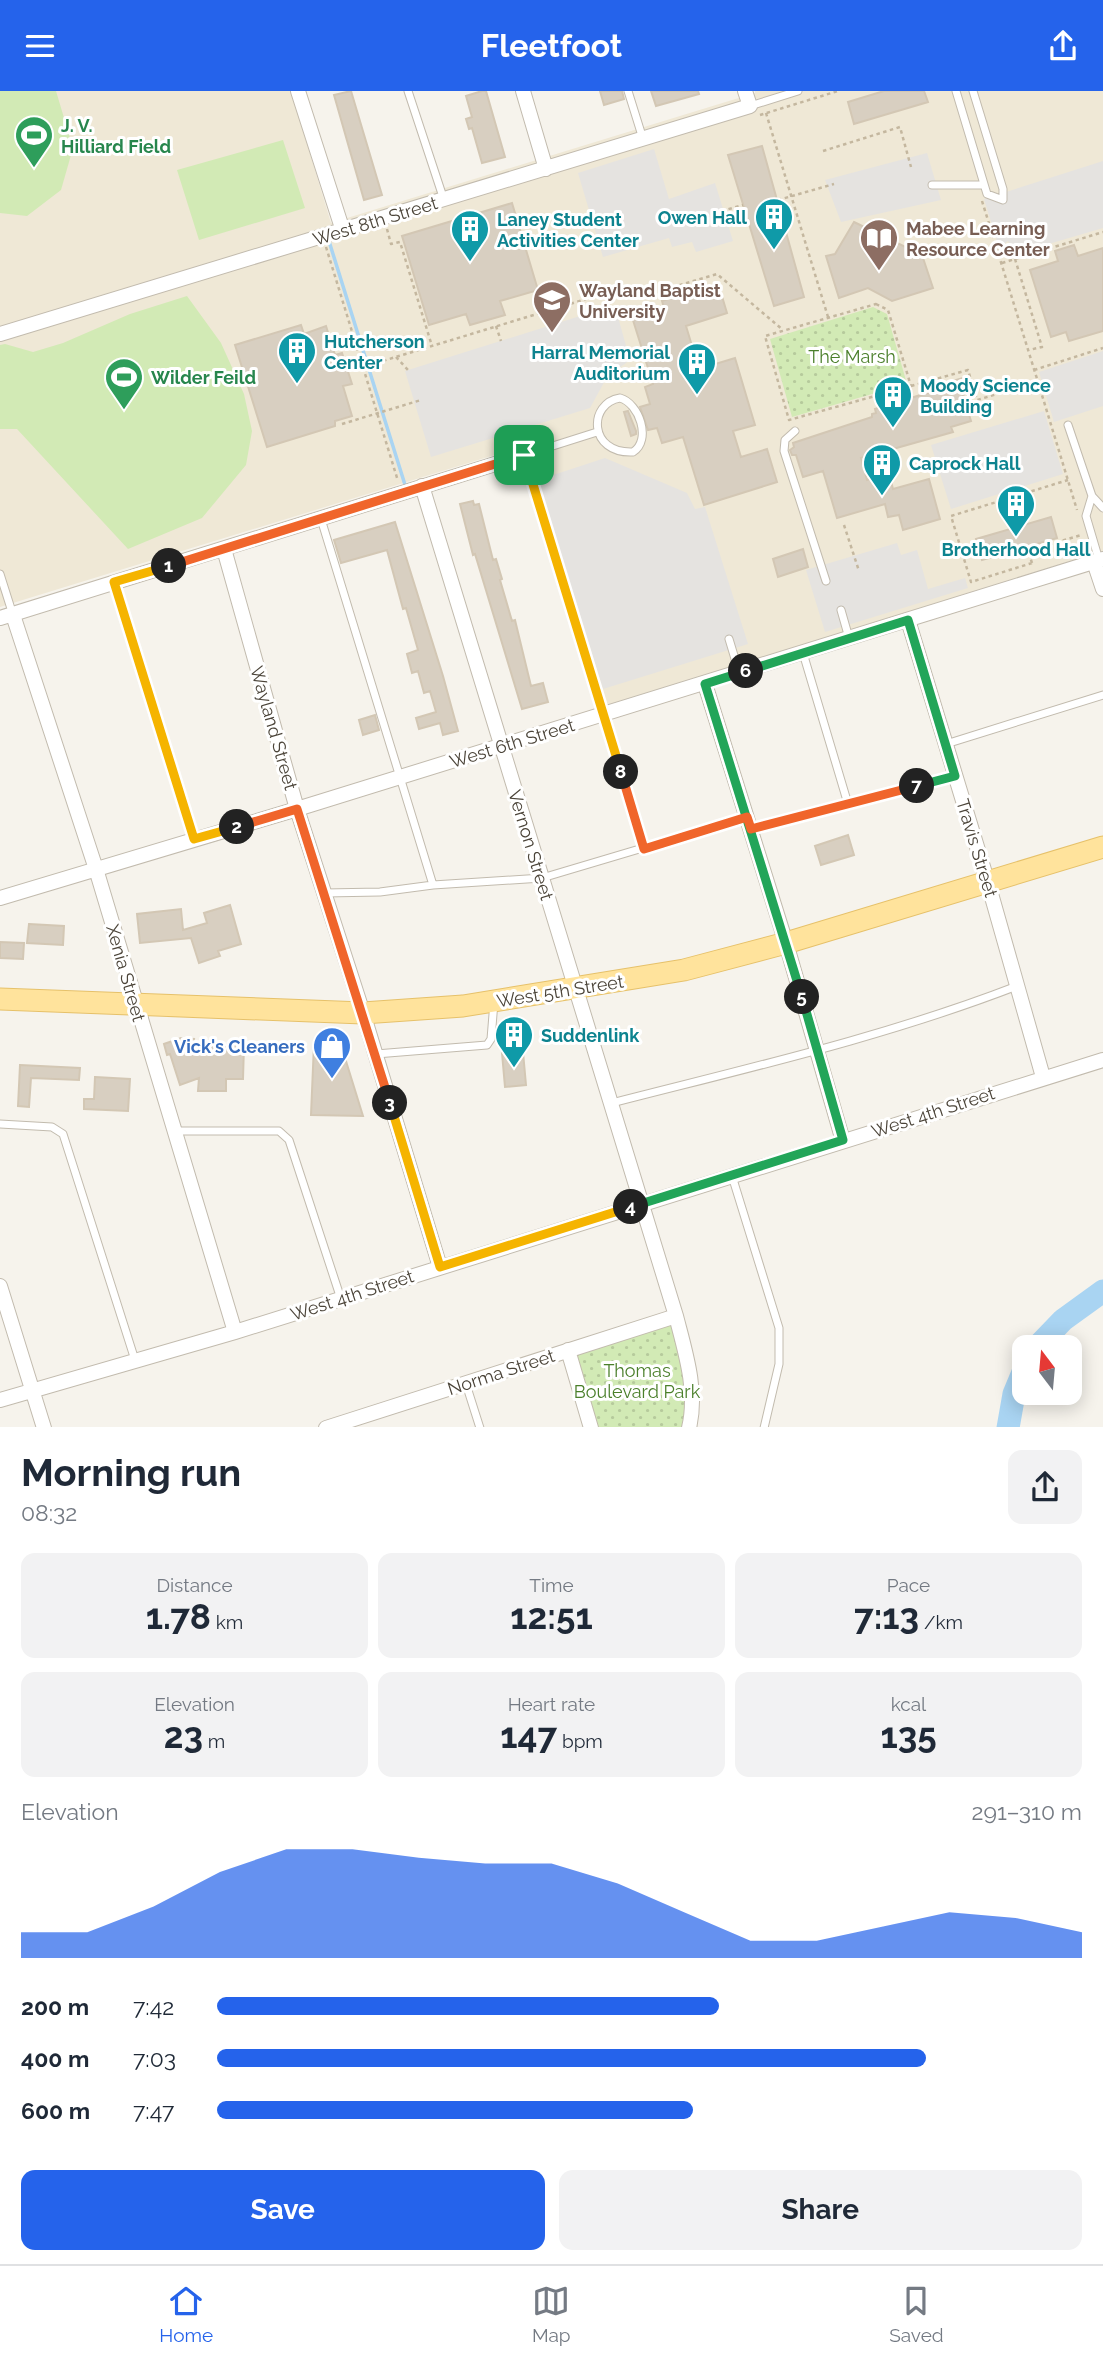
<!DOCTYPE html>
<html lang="en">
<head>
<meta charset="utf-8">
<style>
	body { margin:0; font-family:Raleway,sans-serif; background:#f2f2f3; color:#1f2937; height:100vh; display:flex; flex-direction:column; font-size:26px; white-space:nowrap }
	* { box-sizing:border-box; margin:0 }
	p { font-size:23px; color:#747a83 }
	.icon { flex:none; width:38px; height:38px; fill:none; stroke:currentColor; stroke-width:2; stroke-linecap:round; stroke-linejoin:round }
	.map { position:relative; height:1336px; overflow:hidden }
	.side { display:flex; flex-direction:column; background:#fff; flex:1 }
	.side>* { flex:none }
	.needle { width:46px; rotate:344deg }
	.tools { position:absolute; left:1012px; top:1244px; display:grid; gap:14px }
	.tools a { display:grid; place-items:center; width:70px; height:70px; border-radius:14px; background:#fff; box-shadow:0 4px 18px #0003; font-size:35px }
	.pin { position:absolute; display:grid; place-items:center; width:60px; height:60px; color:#fff; margin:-30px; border-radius:14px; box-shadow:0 4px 10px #0006 }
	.km { position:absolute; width:35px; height:35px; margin:-18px; border-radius:50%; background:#222; color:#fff; font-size:19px; line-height:35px; text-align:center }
	.round { display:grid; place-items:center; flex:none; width:74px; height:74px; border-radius:14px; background:#f2f2f3 }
	.headline { display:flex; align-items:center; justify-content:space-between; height:119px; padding:0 21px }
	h1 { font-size:38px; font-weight:700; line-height:52px }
	.stats { display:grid; grid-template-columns:repeat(3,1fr); gap:10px; height:119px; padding:7px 21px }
	.stats div { display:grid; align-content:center; border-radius:14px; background:#f2f2f3; text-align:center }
	.stats b { font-size:35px; font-weight:700 }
	.stats small { font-size:19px; font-weight:400 }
	.stats p { font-size:19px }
	.chart { height:196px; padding:14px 21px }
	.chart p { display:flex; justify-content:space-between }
	.chart svg { width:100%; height:126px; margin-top:7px; fill:#2563eb; opacity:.7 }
	.cta { display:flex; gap:14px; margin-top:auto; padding:14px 21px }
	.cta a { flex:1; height:80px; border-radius:14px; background:#2563eb; color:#fff; font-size:28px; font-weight:700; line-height:80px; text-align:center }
	.cta a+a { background:#f2f2f3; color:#1f2937 }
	ul { padding:0 21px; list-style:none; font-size:23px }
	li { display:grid; grid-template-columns:112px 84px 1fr; align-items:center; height:52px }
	li i { height:18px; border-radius:9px; background:#2563eb }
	header { display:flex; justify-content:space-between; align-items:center; height:91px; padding:0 21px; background:#2563eb; color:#fff; font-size:32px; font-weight:700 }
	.menu { display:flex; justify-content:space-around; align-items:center; height:98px; border-top:2px solid #e0e1e3; background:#fff; font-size:19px; color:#747a83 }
	.menu a { display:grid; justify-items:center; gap:4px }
	.menu .active { color:#2563eb }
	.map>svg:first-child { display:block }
	.education { fill:#efe8d6 }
	.park { fill:url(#park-dots) }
	.pitch { fill:#d2eab5 }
	.parking { fill:#e5e3e0 }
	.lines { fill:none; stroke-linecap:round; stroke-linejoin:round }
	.stream { stroke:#a9d4f2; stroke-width:3.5 }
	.river { stroke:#a9d4f2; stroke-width:23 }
	.building { fill:#d8cfc1; stroke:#d3c7b4; stroke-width:2 }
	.lane-casing { stroke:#c2bbae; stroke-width:9 }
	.street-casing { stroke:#c2bbae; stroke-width:16 }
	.primary-casing { stroke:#e6c16a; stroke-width:23 }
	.path { stroke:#c4b79f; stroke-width:2.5; stroke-dasharray:3.5 3.5; stroke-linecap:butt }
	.lane { stroke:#fff; stroke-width:7 }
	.street { stroke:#fff; stroke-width:14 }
	.primary { stroke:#ffe39c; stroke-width:21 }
	.split-1-casing { stroke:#fff; stroke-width:14 }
	.split-2-casing { stroke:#fff; stroke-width:14 }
	.split-3-casing { stroke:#fff; stroke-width:14 }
	.split-4-casing { stroke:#fff; stroke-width:14 }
	.split-5-casing { stroke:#fff; stroke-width:14 }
	.split-6-casing { stroke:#fff; stroke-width:14 }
	.split-7-casing { stroke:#fff; stroke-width:14 }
	.split-8-casing { stroke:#fff; stroke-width:14 }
	.split-9-casing { stroke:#fff; stroke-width:14 }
	.split-1 { stroke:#f0652b; stroke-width:9 }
	.split-2 { stroke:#f5b400; stroke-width:9 }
	.split-3 { stroke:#f0652b; stroke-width:9 }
	.split-4 { stroke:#f5b400; stroke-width:9 }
	.split-5 { stroke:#22a559; stroke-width:9 }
	.split-6 { stroke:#22a559; stroke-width:9 }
	.split-7 { stroke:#22a559; stroke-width:9 }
	.split-8 { stroke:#f0652b; stroke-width:9 }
	.split-9 { stroke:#f5b400; stroke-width:9 }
	.labels { text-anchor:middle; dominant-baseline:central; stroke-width:6; stroke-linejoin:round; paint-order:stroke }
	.leisure-label { font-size:18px; font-weight:bold; fill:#27864d; stroke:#fff; text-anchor:start }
	.culture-label { font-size:18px; font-weight:bold; fill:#0d838f; stroke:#fff; text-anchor:start }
	.street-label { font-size:18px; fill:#4b4439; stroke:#fff }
	.education-label { font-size:18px; font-weight:bold; fill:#785e54; stroke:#fff; text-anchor:start }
	.park-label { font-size:18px; fill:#4a7f2a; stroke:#fff }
	.shop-label { font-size:18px; font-weight:bold; fill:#366cbe; stroke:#fff; text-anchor:end }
</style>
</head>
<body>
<header><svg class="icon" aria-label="menu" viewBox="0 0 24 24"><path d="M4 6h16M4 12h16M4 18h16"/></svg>Fleetfoot<svg class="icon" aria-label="share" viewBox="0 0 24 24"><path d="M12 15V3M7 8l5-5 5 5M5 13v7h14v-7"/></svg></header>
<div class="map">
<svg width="1103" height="1337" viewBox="0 0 1103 1337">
	<defs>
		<pattern id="park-dots" width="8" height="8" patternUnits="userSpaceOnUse" patternTransform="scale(1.75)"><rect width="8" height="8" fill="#d2eab5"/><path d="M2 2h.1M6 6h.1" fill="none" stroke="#b6ca9c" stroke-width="1.8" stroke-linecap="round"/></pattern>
	</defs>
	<rect width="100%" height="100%" fill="#f6f3ec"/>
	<!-- education -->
	<path class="education" d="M0,0H291L331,132L755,2V0H1103V460L607,614L527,354L0,516Z"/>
	<!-- park -->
	<path class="park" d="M873,216L887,223L907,293L792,326L770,248Z
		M675,1227L686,1273L687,1336H593L570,1261Z"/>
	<!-- pitch -->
	<path class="pitch" d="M0,0H56L73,57L61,99L27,125L0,122Z
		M283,49L305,117L199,149L177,79Z
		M187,205L221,252L244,303L252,340L246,374L202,427L128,458L17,338H0V254L5,253L33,261L63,252L130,223Z"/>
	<!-- parking -->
	<path class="parking" d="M654,58L669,108L715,92L733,150L696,161L692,151L672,156L669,147L603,166L578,82Z
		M927,62L941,109L841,131L825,89Z
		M1103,70V137L1018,162L1016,153H1010L1008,150L999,157L984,108Z
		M612,215L616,219L630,269L607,286L590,317L431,366L405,280Z
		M1103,260V315L1054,331L1039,281Z
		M1044,320L1063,383L951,418L931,354Z
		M605,367L687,402L695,418L705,416L748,553L603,598L538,389Z
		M897,452L901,464L917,459L928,498L965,487L968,497L825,541L806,479Z"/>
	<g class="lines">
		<!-- stream -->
		<path class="stream" d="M328,147L406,397"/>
		<!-- river -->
		<path class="river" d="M1037,1256L1063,1229L1103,1200
			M1008,1337L1014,1303L1024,1279"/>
	</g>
	<!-- building -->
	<path class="building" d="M351,0L382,104L364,109L334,4Z
		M482,0H486L505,66L482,72L472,37L469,38L466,28L472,26L466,5Z
		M600,0H622L624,8L604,14Z
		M651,0H698L699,3L656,15Z
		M884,0H924L928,11L854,33L848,11Z
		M762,55L804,206L774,215L728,64Z
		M512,112L538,199L500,210L505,224L470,234L466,223L429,234L402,145Z
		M854,131L922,164L933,197L892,210L868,197L839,207L826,165L835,163Z
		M1074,154L1078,165L1103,157V240L1069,250L1066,241L1051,246L1030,179L1058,170L1055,160Z
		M718,192L727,222L686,235L699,278L735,267L755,334L733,340L741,366L767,358L777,391L704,414L683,346L662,352L657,337L648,339L640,316L650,313L645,296L653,293L632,226L664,217L662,210Z
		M301,234L304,243L326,235L335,264L342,262L352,293L343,295L352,325L335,330V335L267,356L235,254Z
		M963,287L968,302L963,304L971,330L951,336L953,341L861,367L867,389L889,383L893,398L929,388L940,428L903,439L899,424L888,426L885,413L837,427L823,380L803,386L796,364H792L790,359L794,356L793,352L872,326V323L876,322L875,318L940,298L939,294Z
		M628,320L636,340V343L631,345L624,321Z
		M473,410L474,414L479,413L493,469L496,468L502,488L500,489L512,530L515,529L531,595L543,592L548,611L522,618L475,463L473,464L460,413Z
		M1051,426L1057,447L982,469L976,448Z
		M395,431L443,585L458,640L443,644L440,632L419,638L416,627L436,621L430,600L424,602L418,580L412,582L407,563L418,559L406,517L403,518L387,459L341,472L334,449Z
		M803,458L808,476L778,486L773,468Z
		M375,624L379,639L363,644L359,629Z
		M848,744L854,764L821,774L815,755Z
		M230,814L241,853L218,860L220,865L199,872L191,847L140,852L137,823L181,818L183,839L207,832L204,822Z
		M29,833L64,835L63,854L27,852Z
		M0,851L24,852L23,868L0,867Z
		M181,947L194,948L193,953L244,954L243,988H226V1000H198L199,987L180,994L170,963L167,964L164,953Z
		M314,953L341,954L363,1025L311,1024Z
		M523,961L526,994L505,996L502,962Z
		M20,974L80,977L79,989L31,987L29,1016L18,1015Z
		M95,986L130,988L128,1020L84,1018V1008H94Z"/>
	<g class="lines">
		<defs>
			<path id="lane" d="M408,0L444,109
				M628,0L643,48
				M956,0L987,103L1003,109V98L973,0
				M750,15L798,0
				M932,94H984
				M620,307C639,312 652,349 633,361C588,363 588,312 620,307Z
				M1068,334L1092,405L1103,417
				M795,340L785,349L784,360L826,490
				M537,360L597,341
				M524,364L605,623L644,758
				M1092,405L1086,425L1099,469
				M321,428L433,794
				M0,483L13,524
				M115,492L194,748
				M841,519L849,547
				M729,548L739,581
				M803,562L848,713
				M946,653L1103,604
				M751,738L955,685
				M325,802L380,801L433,794L542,787L747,726
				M376,963L487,954L491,948L494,911
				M612,1012C748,977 885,946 1017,895
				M0,1033L52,1036L63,1043L135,1269
				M173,1040H279L289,1049L341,1208
				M732,1085L779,1237V1273L764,1337
				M466,1293L480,1337"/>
			<path id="street" d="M298,0L343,140
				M523,0L546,78
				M0,243L750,15L745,0
				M422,395L676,1225C685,1260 698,1300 689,1337
				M224,458L297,718L363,922L440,1176
				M1094,471L1103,498
				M13,524L96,778L235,1241
				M0,527L537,360
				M908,529L988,792L1043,986
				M705,593L786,852L843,1050
				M0,807L297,718L1103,468
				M0,1195L44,1337
				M568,1259L591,1337
				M0,1309L235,1241L1103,969
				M326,1337L676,1225"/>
			<path id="primary" d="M0,908L363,922L463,915L684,879L786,852L1103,756"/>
		</defs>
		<!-- lane casing -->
		<use href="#lane" class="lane-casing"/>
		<!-- street casing -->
		<use href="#street" class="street-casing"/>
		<!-- primary casing -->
		<use href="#primary" class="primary-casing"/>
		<!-- path -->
		<path class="path" d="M766,22L828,226
			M760,24L838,0
			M823,60L900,36L911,76
			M778,109L834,93
			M982,110L1038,291
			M715,122L743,114
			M387,138L391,153L400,151L432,255
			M326,156L398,390
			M1015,168L1042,256L1029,259
			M1002,172L1103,141
			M876,213L888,219L911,295L789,329L765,245Z
			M618,226L650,216L647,205
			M496,235L501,250
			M396,266L408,279
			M363,276L609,201L646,204L717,183L783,239
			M1034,279L1103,257
			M911,295L968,279L977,309L1038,291L1077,419
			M342,333L421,309
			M1011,407L1019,432
			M844,434L859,480
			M1032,472L971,491L951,425L1068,389
			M1032,472L1028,460L1081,444"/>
		<!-- lane -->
		<use href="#lane" class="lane"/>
		<!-- street -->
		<use href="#street" class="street"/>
		<!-- primary -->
		<use href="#primary" class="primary"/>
	</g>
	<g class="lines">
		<defs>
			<path id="split-1" d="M169,475L524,364"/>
			<path id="split-2" d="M169,475L114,491L194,748L237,736"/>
			<path id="split-3" d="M237,736L297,718L390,1012"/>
			<path id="split-4" d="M390,1012L440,1176L631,1116"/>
			<path id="split-5" d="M631,1116L843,1049L802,906"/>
			<path id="split-6" d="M746,580L705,593L802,906"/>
			<path id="split-7" d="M746,580L908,529L955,685L917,695"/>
			<path id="split-8" d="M621,681L644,758L747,726L751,738L917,695"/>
			<path id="split-9" d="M524,364L621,681"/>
		</defs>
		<!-- split-1 casing -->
		<use href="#split-1" class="split-1-casing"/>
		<!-- split-2 casing -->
		<use href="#split-2" class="split-2-casing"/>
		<!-- split-3 casing -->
		<use href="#split-3" class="split-3-casing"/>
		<!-- split-4 casing -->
		<use href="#split-4" class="split-4-casing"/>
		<!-- split-5 casing -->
		<use href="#split-5" class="split-5-casing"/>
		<!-- split-6 casing -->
		<use href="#split-6" class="split-6-casing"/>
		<!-- split-7 casing -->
		<use href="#split-7" class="split-7-casing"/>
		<!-- split-8 casing -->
		<use href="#split-8" class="split-8-casing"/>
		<!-- split-9 casing -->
		<use href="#split-9" class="split-9-casing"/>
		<!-- split-1 -->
		<use href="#split-1" class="split-1"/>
		<!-- split-2 -->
		<use href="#split-2" class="split-2"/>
		<!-- split-3 -->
		<use href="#split-3" class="split-3"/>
		<!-- split-4 -->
		<use href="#split-4" class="split-4"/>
		<!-- split-5 -->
		<use href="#split-5" class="split-5"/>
		<!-- split-6 -->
		<use href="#split-6" class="split-6"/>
		<!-- split-7 -->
		<use href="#split-7" class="split-7"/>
		<!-- split-8 -->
		<use href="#split-8" class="split-8"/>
		<!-- split-9 -->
		<use href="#split-9" class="split-9"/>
	</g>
	<!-- icons -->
	<defs>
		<symbol id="stadium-pin" viewBox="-11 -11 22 30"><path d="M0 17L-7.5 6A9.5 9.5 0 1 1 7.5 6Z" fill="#2e9e5b" stroke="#fff"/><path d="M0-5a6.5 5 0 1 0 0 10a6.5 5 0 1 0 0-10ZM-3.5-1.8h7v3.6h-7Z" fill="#fff"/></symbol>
		<symbol id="building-pin" viewBox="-11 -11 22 30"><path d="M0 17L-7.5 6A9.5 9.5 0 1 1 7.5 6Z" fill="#0f9aa8" stroke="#fff"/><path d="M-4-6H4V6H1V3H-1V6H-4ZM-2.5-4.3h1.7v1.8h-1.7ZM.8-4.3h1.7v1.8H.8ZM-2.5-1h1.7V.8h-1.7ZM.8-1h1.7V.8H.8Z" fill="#fff"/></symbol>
		<symbol id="library-pin" viewBox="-11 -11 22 30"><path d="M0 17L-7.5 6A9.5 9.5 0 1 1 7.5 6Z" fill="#8d6e63" stroke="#fff"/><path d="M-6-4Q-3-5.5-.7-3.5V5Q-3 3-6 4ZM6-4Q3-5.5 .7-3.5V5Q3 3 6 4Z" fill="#fff"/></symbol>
		<symbol id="university-pin" viewBox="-11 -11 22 30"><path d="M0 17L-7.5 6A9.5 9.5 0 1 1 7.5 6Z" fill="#8d6e63" stroke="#fff"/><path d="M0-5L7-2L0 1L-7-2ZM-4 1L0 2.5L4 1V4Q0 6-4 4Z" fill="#fff"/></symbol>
		<symbol id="shop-pin" viewBox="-11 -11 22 30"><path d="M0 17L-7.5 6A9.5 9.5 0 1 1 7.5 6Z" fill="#3f7fe0" stroke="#fff"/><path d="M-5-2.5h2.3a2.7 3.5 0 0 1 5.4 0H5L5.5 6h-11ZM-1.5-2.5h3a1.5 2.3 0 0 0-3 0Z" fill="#fff"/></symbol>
	</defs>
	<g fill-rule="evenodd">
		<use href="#stadium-pin" x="12" y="22" width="44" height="60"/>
		<use href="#building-pin" x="752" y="104" width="44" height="60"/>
		<use href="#building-pin" x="448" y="116" width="44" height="60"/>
		<use href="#library-pin" x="857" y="125" width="44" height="60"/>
		<use href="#university-pin" x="530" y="187" width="44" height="60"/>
		<use href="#building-pin" x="275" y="238" width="44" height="60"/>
		<use href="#building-pin" x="675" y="249" width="44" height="60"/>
		<use href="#stadium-pin" x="102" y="264" width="44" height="60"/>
		<use href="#building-pin" x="871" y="282" width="44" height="60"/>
		<use href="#building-pin" x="860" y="350" width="44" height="60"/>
		<use href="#building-pin" x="994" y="391" width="44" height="60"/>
		<use href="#building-pin" x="492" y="922" width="44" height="60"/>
		<use href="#shop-pin" x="310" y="933" width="44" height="60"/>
	</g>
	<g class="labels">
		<!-- leisure labels -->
		<g class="leisure-label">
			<text x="61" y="34">J. V.<tspan x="61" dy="21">Hilliard Field</tspan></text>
			<text x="151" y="286">Wilder Feild</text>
		</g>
		<!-- culture labels -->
		<g class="culture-label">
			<text x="747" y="126" text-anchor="end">Owen Hall</text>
			<text x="497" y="128">Laney Student<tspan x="497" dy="21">Activities Center</tspan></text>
			<text x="324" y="250">Hutcherson<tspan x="324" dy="21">Center</tspan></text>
			<text x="670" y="261" text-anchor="end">Harral Memorial<tspan x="670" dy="21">Auditorium</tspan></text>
			<text x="920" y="294">Moody Science<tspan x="920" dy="21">Building</tspan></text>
			<text x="909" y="372">Caprock Hall</text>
			<text x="1016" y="458" text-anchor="middle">Brotherhood Hall</text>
			<text x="541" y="944">Suddenlink</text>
		</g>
		<!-- street labels -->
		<g class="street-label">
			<text transform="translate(375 130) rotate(-17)">West 8th Street</text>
			<text transform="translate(274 637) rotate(74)">Wayland Street</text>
			<text transform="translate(512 652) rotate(-17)">West 6th Street</text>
			<text transform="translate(531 754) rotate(73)">Vernon Street</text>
			<text transform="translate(977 757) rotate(73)">Travis Street</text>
			<text transform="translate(126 882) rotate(74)">Xenia Street</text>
			<text transform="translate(560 900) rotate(-9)">West 5th Street</text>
			<text transform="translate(933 1021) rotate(-18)">West 4th Street</text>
			<text transform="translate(352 1204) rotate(-18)">West 4th Street</text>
			<text transform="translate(501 1281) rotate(-18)">Norma Street</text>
		</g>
		<!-- education labels -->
		<g class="education-label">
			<text x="906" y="137">Mabee Learning<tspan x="906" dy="21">Resource Center</tspan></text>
			<text x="579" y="199">Wayland Baptist<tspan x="579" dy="21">University</tspan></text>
		</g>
		<!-- park labels -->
		<g class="park-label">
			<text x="852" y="265">The Marsh</text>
			<text x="637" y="1279">Thomas<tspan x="637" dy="21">Boulevard Park</tspan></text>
		</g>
		<!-- shop labels -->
		<g class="shop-label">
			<text x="305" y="955">Vick's Cleaners</text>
		</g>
	</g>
</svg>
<div class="tools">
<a><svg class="needle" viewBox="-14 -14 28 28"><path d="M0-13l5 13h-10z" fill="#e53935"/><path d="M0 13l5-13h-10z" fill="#747a83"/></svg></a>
</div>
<div class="pin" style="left:524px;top:364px;background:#1e9e55"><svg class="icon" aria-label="arrive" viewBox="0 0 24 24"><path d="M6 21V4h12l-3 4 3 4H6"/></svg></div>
<b class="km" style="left:169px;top:475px">1</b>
<b class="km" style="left:237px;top:736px">2</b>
<b class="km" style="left:390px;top:1012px">3</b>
<b class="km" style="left:631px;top:1116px">4</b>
<b class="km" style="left:802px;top:906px">5</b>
<b class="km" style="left:746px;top:580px">6</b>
<b class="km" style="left:917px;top:695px">7</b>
<b class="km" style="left:621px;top:681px">8</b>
</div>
<section class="side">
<div class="headline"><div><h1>Morning run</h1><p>08:32</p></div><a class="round"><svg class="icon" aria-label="share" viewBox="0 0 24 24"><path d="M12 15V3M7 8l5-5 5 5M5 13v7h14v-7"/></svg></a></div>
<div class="stats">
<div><p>Distance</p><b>1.78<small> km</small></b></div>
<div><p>Time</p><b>12:51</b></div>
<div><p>Pace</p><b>7:13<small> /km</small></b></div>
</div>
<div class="stats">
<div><p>Elevation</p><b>23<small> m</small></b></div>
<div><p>Heart rate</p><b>147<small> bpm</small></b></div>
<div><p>kcal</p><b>135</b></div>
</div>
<div class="chart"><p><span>Elevation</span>291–310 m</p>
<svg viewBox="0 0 160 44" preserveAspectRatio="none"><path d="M0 44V35L10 35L20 26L30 14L40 6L50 6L60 9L70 11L80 11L90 18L100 28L110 38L120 38L130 33L140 28L150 30L160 35V44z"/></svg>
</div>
<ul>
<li><b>200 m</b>7:42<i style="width:58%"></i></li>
<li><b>400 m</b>7:03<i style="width:82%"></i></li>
<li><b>600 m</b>7:47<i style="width:55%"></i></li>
</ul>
<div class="cta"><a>Save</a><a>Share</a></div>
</section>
<nav class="menu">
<a class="active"><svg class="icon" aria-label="home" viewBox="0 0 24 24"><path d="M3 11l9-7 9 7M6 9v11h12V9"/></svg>Home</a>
<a><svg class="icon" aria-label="map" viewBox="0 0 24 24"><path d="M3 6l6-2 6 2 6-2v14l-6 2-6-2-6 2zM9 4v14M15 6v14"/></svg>Map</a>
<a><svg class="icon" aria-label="saved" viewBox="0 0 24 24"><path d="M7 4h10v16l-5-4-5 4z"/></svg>Saved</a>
</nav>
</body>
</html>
